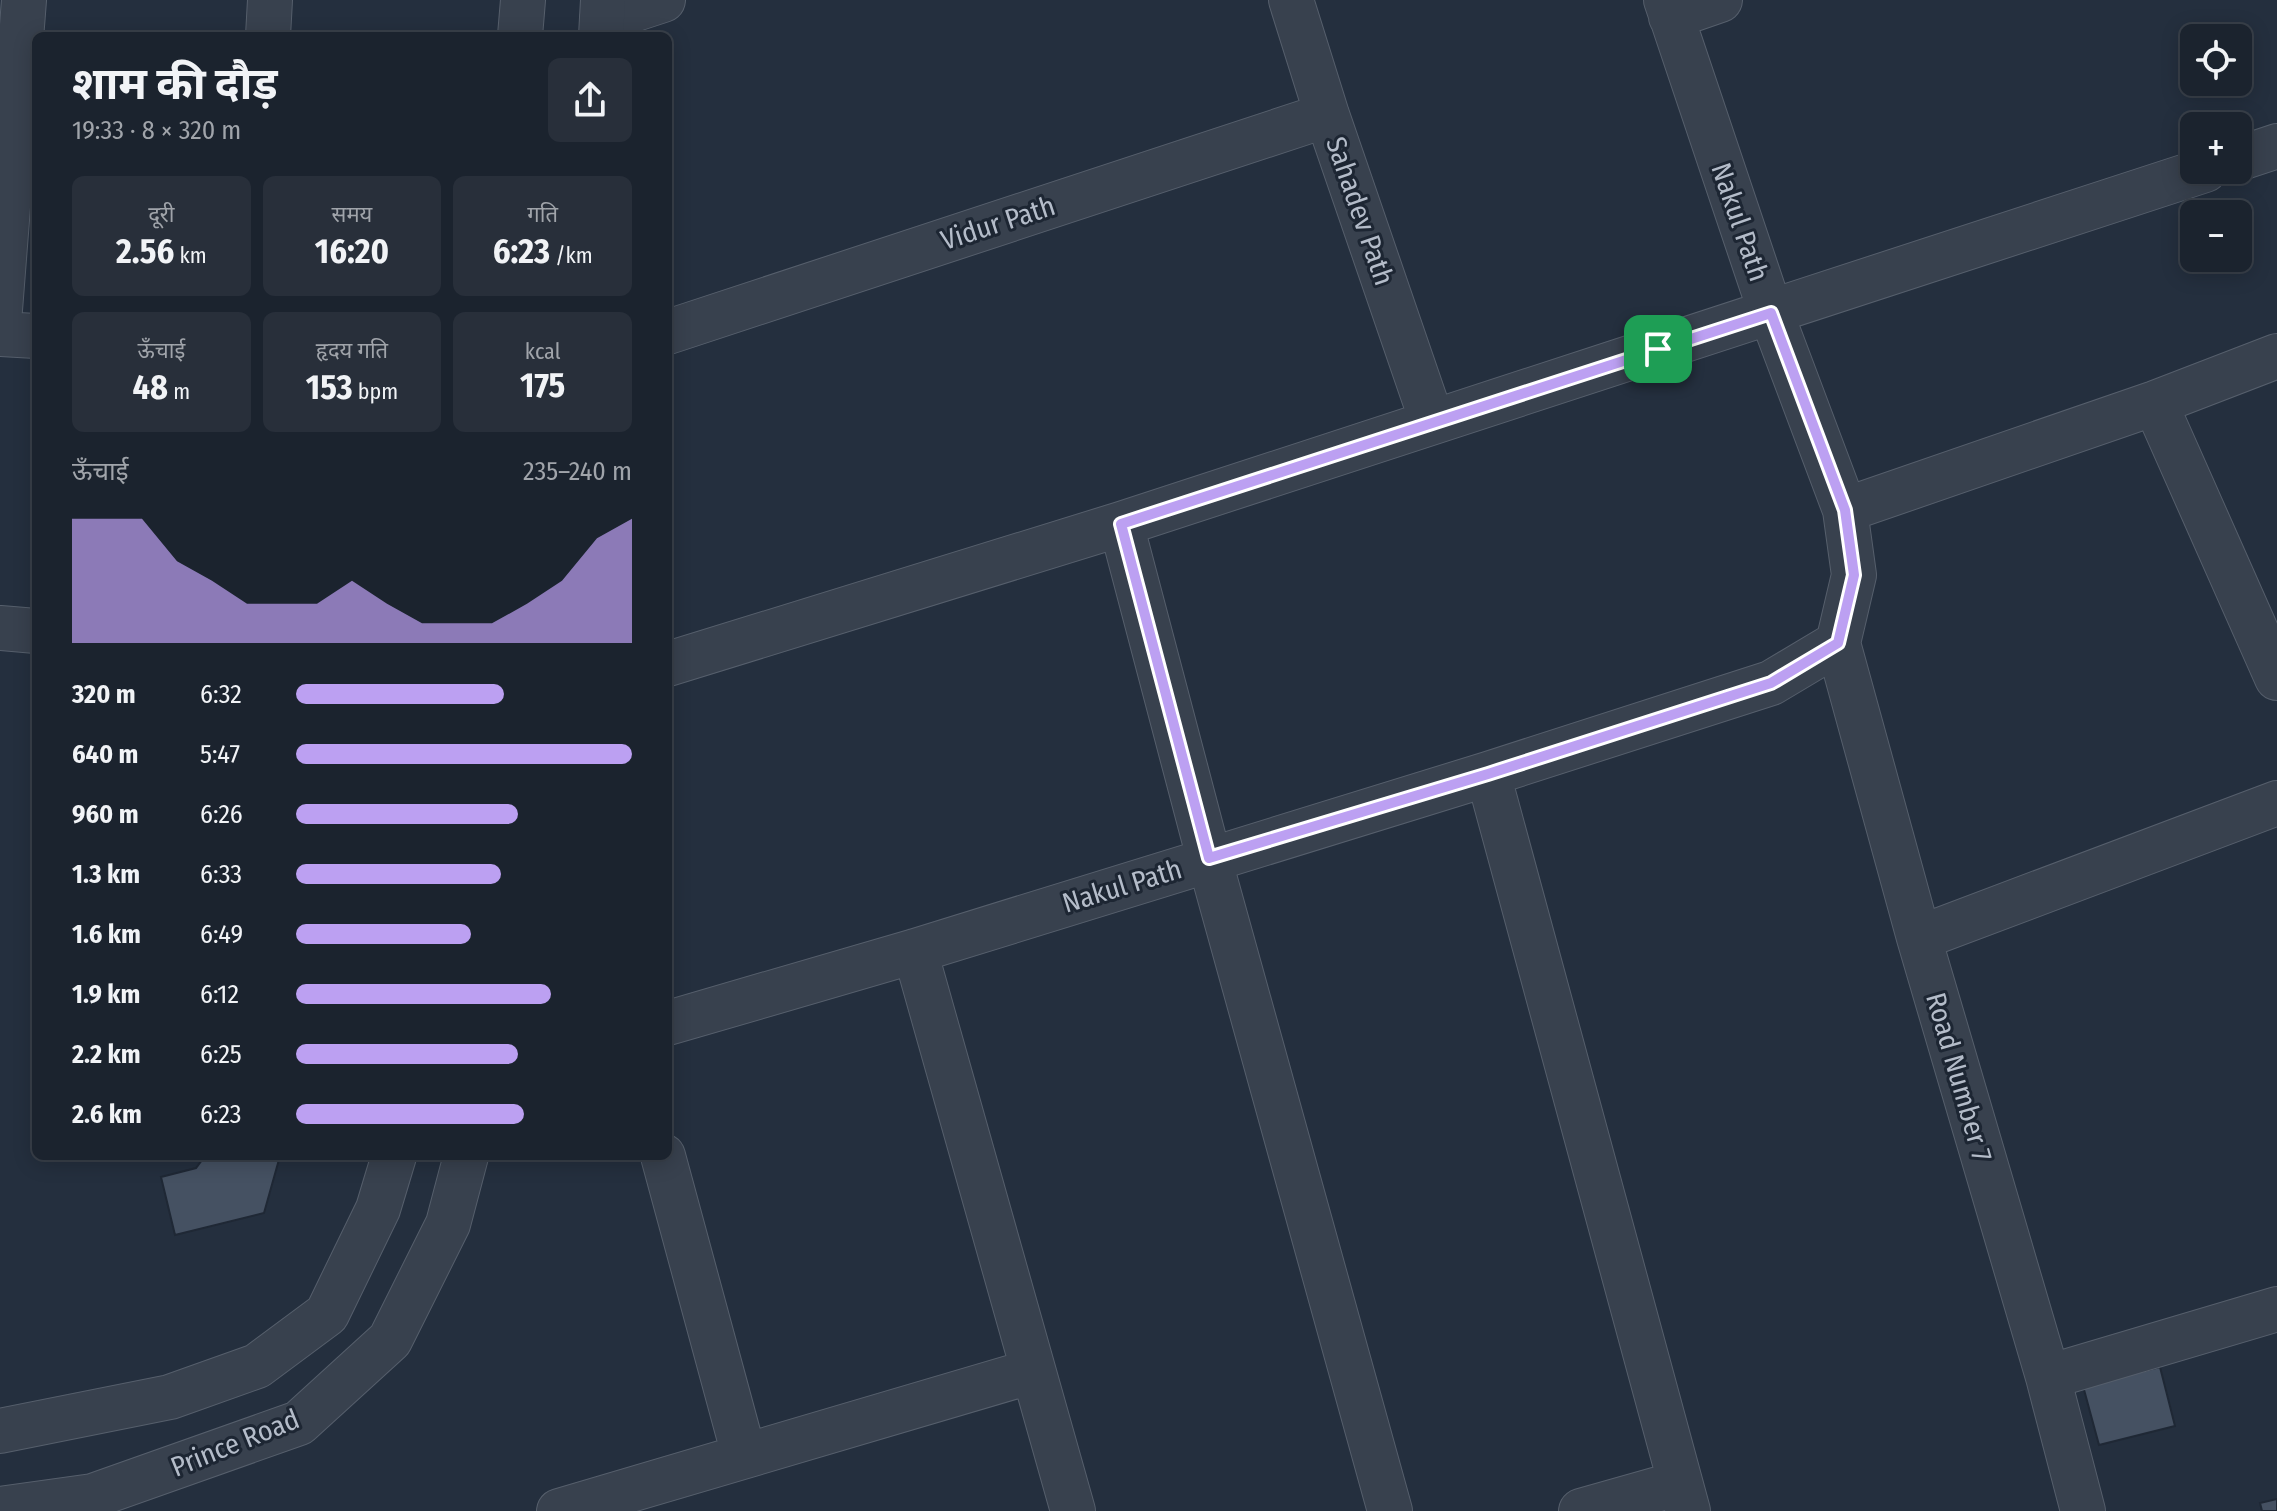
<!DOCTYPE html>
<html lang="hi">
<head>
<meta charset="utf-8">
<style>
	body { margin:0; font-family:"Fira Sans Condensed","Noto Sans Devanagari",sans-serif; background:#282f3a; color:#f1f3f6; height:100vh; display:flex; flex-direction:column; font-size:30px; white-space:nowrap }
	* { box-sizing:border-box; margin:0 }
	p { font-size:26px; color:#a0a4aa }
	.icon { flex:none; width:44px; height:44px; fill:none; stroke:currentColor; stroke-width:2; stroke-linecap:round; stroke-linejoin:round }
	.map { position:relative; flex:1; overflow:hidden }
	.side { position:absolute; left:32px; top:32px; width:640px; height:1128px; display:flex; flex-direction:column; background:#1b232e; border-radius:12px; box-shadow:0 4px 20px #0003,0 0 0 2px #39404a }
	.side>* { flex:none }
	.fabs { position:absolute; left:2180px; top:24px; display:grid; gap:16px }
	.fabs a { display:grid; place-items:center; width:72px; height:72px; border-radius:12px; background:#1b232e; box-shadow:0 4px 20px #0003,0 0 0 2px #39404a; font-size:40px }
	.pin { position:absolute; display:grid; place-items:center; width:68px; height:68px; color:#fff; margin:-34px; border-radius:16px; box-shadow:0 4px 12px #0006 }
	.round { display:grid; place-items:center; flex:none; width:84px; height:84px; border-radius:12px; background:#282f3a }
	.summary { display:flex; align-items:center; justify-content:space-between; height:136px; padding:0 40px }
	h1 { font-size:44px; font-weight:700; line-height:60px }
	.stats { display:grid; grid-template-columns:repeat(3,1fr); gap:12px; height:136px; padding:8px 40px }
	.stats div { display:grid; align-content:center; border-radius:12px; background:#282f3a; text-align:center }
	.stats b { font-size:34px; font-weight:700 }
	.stats small { font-size:22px; font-weight:400 }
	.stats p { font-size:22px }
	.chart { height:224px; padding:16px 40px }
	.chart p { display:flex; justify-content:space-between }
	.chart svg { width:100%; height:144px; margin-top:8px; fill:#bca0f2; opacity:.7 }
	ul { padding:0 40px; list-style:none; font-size:26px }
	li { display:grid; grid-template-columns:128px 96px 1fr; align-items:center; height:60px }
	li i { height:20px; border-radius:10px; background:#bca0f2 }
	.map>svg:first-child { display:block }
	.building { fill:#455162; stroke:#1f2835; stroke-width:2 }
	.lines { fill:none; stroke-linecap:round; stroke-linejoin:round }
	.minor-casing { stroke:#565f6c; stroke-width:46 }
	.tertiary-casing { stroke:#565f6c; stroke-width:46 }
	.minor { stroke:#38414e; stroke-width:44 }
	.tertiary { stroke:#38414e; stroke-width:44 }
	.route-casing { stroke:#fff; stroke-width:16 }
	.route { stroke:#bca0f2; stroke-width:10 }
	.labels { text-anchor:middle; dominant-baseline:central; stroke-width:6; stroke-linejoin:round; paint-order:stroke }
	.street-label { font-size:28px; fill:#b4bcc9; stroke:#1d2633 }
</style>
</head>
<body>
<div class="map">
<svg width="2277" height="1511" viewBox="0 0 2277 1511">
	<rect width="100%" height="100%" fill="#242f3e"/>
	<!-- building -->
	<path class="building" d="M205,1156H280L264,1213L175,1235L161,1177L196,1168Z
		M2160,1367L2175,1426L2099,1445L2083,1386Z
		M2277,1499V1511H2262L2260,1503Z"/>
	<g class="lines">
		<defs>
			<path id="minor" d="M1291,0L1327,115L1432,421
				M1671,17L1720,0
				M602,20L663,0
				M268,36L270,0
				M2238,159L2277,146
				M0,310L24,0
				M668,332L1327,115
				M0,334L36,336
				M2155,403L2277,678
				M1845,510L2155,403L2277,356
				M1121,524L1209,858L1390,1511
				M0,628L36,631
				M1838,643L1919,938L2048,1377L2083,1511
				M668,664L1121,524L2205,170
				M1488,774L1688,1511
				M1919,938L2277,803
				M915,951L1073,1511
				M668,1023L915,951L1488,774L1771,683L1838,643L1854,575L1845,510L1771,313L1666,0
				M663,1156L744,1455
				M2048,1377L2277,1309
				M559,1511L1033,1371
				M1581,1511L1680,1483"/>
			<path id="tertiary" d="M520,36L523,0
				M601,36L603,0
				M0,1431L170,1397L257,1366L327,1314L378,1209L394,1156
				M0,1509L93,1496L299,1423L390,1340L448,1224L466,1156"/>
		</defs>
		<!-- minor casing -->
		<use href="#minor" class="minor-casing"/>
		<!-- tertiary casing -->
		<use href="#tertiary" class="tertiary-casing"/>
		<!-- minor -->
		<use href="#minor" class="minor"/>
		<!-- tertiary -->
		<use href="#tertiary" class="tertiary"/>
	</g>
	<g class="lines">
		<defs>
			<path id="route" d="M1771,313L1845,510L1854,575L1838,643L1771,683L1488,774L1209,858L1121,524Z"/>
		</defs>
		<!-- route casing -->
		<use href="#route" class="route-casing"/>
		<!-- route -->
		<use href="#route" class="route"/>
	</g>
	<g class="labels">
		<!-- street labels -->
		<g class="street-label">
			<text transform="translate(1360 211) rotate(71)">Sahadev Path</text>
			<text transform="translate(1740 222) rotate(71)">Nakul Path</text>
			<text transform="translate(998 223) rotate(-18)">Vidur Path</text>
			<text transform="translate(1122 886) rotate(-17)">Nakul Path</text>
			<text transform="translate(1959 1077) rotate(74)">Road Number 7</text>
			<text transform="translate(235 1443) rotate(-22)">Prince Road</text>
		</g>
	</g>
</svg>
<div class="fabs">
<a><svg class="icon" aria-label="locate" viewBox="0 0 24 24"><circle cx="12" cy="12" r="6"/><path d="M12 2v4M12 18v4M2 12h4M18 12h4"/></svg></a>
<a>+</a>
<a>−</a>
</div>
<div class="pin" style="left:1658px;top:349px;background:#1e9e55"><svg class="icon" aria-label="arrive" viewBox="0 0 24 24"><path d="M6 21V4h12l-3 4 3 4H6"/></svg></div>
<section class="side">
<div class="summary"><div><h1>शाम की दौड़</h1><p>19:33 · 8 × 320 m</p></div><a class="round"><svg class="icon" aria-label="share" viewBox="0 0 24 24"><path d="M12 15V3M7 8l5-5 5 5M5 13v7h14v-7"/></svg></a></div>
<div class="stats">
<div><p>दूरी</p><b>2.56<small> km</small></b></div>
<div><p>समय</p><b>16:20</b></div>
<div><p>गति</p><b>6:23<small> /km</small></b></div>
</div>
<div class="stats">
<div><p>ऊँचाई</p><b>48<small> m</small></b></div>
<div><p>हृदय गति</p><b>153<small> bpm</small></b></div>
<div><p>kcal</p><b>175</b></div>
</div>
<div class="chart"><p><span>ऊँचाई</span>235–240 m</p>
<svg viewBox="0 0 160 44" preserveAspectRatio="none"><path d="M0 44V6L10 6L20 6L30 19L40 25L50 32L60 32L70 32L80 25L90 32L100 38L110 38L120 38L130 32L140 25L150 12L160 6V44z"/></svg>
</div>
<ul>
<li><b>320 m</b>6:32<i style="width:62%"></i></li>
<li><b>640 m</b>5:47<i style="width:100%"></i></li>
<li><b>960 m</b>6:26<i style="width:66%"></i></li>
<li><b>1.3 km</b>6:33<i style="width:61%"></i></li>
<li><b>1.6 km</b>6:49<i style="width:52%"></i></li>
<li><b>1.9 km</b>6:12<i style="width:76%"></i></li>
<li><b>2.2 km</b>6:25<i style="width:66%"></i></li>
<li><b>2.6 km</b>6:23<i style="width:68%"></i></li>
</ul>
</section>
</div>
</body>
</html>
